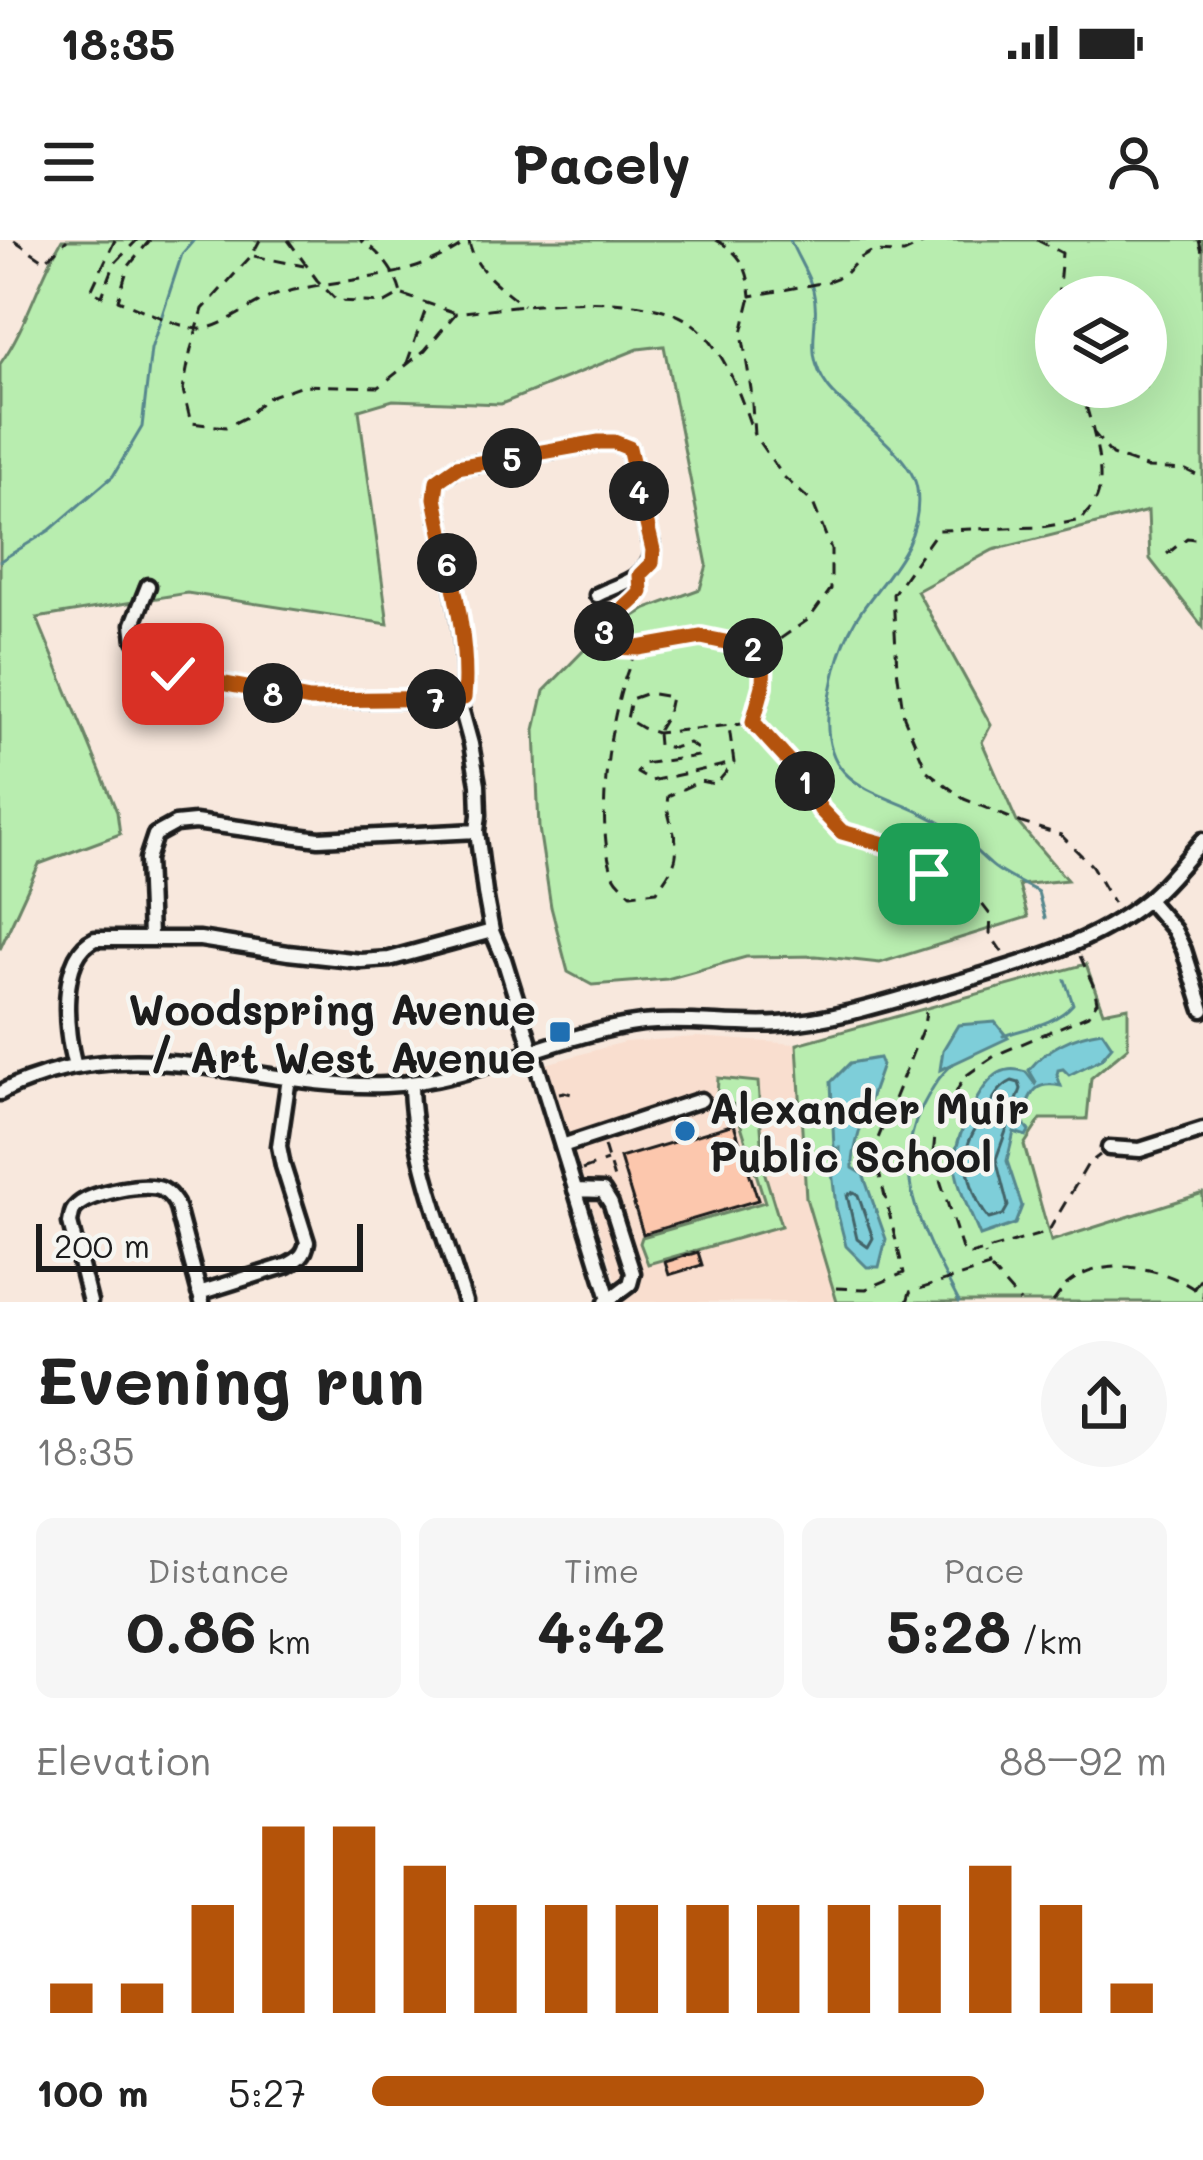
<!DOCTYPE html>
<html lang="en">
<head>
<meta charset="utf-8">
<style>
	body { margin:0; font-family:Mali,sans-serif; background:#f6f6f6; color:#222; height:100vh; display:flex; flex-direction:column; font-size:45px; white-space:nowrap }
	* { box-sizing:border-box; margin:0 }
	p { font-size:39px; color:#767676 }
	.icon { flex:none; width:66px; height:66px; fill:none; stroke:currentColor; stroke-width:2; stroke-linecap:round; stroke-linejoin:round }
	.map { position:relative; height:1062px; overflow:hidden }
	.drawer { display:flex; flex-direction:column; background:#fff; flex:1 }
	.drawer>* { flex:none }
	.fabs { position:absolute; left:1035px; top:36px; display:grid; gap:24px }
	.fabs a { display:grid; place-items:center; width:132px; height:132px; border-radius:50%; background:#fff; box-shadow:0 12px 48px #0002; font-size:60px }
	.scale { position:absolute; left:36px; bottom:30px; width:327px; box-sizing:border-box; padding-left:12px; border:6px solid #1c1c1c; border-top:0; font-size:33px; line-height:42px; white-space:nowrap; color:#1c1c1c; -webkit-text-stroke:9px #f6f6f2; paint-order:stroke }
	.pin { position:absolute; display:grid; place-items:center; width:102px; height:102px; color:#fff; margin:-51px; border-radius:24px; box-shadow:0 6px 18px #0006 }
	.km { position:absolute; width:60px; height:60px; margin:-30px; border-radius:50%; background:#222; color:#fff; font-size:33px; line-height:60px; text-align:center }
	.round { display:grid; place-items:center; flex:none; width:126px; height:126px; border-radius:63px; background:#f6f6f6 }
	.head { display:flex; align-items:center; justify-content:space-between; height:204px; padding:0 36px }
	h1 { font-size:66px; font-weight:800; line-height:90px }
	.metrics { display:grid; grid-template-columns:repeat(3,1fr); gap:18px; height:204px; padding:12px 36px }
	.metrics div { display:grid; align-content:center; border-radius:18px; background:#f6f6f6; text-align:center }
	.metrics b { font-size:60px; font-weight:800 }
	.metrics small { font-size:33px; font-weight:400 }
	.metrics p { font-size:33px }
	.chart { height:336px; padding:24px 36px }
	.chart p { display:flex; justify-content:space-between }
	.chart svg { width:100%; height:216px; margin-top:12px; stroke:#b45309; stroke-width:6 }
	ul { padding:0 36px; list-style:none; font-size:39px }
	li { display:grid; grid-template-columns:192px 144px 1fr; align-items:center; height:90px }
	li i { height:30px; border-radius:15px; background:#b45309 }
	.status { display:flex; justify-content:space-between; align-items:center; height:84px; padding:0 60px; background:#fff; direction:ltr }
	.status svg { height:33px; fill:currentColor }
	header { display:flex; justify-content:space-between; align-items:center; height:156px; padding:0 36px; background:#fff; font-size:54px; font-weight:800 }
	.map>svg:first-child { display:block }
	.built { fill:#f9decf }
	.green { fill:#b8edaf; stroke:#6a8466; stroke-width:3; fill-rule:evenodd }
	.water { fill:#7eced9; stroke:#57878d; stroke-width:3 }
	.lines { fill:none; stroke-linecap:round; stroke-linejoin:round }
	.shore { stroke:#436368; stroke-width:3 }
	.stream { stroke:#57878d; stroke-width:3 }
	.building { fill:#fcc7ad; stroke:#1c1c1c; stroke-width:3 }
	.minor-casing { stroke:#1c1c1c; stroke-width:21 }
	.path { stroke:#1c1c1c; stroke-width:3; stroke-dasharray:12 9; stroke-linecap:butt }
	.minor { stroke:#f6f6f2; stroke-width:12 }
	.route-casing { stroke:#fff; stroke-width:24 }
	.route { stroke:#b45309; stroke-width:15 }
	.poi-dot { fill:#1f6fb2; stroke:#f6f6f2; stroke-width:4.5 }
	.labels { text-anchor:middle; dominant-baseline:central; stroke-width:9; stroke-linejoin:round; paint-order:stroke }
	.poi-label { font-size:42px; font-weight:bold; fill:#1c1c1c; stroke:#f6f6f2; text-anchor:end }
</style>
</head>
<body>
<div class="status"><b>18:35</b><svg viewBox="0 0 49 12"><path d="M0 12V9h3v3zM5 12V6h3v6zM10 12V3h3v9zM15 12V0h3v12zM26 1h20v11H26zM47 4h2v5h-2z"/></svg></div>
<header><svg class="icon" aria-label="menu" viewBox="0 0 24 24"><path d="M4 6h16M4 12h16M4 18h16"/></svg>Pacely<svg class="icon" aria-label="person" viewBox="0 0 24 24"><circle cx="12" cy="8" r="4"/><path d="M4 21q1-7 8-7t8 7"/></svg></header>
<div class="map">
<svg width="1203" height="1062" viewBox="0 0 1203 1062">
	<rect width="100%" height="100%" fill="#f8e8dd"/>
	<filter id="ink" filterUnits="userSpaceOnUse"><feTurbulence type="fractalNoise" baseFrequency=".00833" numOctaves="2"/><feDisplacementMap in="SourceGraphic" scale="24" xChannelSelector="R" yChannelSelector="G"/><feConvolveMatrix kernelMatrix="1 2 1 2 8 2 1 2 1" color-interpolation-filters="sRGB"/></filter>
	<g filter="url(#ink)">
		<!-- built -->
		<path class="built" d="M696,797L797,804L806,958L837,1062H623L546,824L624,802Z"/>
		<!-- green -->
		<path class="green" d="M62,0H1203V387L1150,319L1148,271L993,310L917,351L991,485L982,502L1017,582L1067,640L1019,645L1028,677L880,723L816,716L746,717L667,739L592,745L568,732L551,667L539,588L535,490L544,451L590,404L646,369L700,349L707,325L664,106L638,109L501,164L393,160L359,170L388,384L187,353L37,378L117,572L120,594L39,624L0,709V124C27,86 38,40 62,0ZM1056,57H1146V147H1056Z
			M1086,724L1103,772L1128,767V807L1091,838L1087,879H1041L1024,905L1051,1001L1203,953V1062H837L806,958L797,804Z
			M718,838L758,842L764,931L781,986L648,1024L640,1003L642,997L765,962L739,879V867L717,857Z"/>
		<!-- water -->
		<path class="water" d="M995,782L1008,798L940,830L943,810L958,785Z
			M1102,791L1112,806L1101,819L1069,835L1063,829L1058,830L1057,835L1061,846C1032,840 1031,855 1021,879L1029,891L1026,896L1014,892L1007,921L1022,966L1015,984L980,996C971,973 957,949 955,924C953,901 979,845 999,833C1009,828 1016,829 1026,832L1035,844L1036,842L1029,830C1046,808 1074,795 1102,791Z
			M879,818L882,825C874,850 851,906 853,928L863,934L886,999L879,1027H867L846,1006L836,967L832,931L840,926V908H834L831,842L850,823Z"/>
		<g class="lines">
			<!-- shore -->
			<path class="shore" d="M1012,841L1019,843L1021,849L996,919L1008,966L1003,975L989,979C975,962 963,928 968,905C971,893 981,880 987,870C994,858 999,847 1012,841Z
				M854,952L858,955L873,998L868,1007L857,999L847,955Z"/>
			<!-- stream -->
			<path class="stream" d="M790,0C797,17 808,33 813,50C822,86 801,110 828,147C849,175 912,213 917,249C924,300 888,333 862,370C842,398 834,431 829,464C817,558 890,548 949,588C964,598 976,612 990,624C1003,636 1022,643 1038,652L1045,678
				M0,321L50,290L113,236L142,187L151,109L182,14L194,0
				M1003,796C1026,788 1056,784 1073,764L1065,740
				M953,824C938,836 930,852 921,869C888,938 928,1001 959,1062"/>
		</g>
		<!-- building -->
		<path class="building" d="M734,884L758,960L643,994L620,918Z
			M698,1012L702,1025L669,1035L665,1022Z"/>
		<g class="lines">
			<defs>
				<path id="minor" d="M148,346L133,384L135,400L148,421L173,434L310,460L463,459
					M597,355C620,344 650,338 653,310L629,209L614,202H599L457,227L437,241L435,258C443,301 476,429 460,464L471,504L478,544L479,575L477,591L485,653L492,691L504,719L610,1062
					M1148,660L1174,690L1184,710L1203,770
					M150,697L147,619L155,595L175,584L195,582L319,599L477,591
					M75,826C65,793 58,716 95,699H200L288,713L361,721L389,719L492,691
					M411,843C411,911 445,996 465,1062
					M0,853C16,843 32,839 50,833C161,800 273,849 385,845C474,842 555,794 642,783C687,778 734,787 779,784C834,780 886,763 938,748C1009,727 1089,708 1147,660C1168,643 1185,620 1203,600
					M562,906L701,860
					M1109,908L1140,910L1203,890
					M575,950L603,951L611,964L633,1033L630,1044L606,1062
					M199,1053L288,1025C299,1019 305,1015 307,1002L283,926L279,906L289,838
					M90,1062L70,983C72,974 71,971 78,965C92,953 147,941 163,950C170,954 172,958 176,964L202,1062"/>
			</defs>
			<!-- minor casing -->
			<use href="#minor" class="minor-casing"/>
			<!-- path -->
			<path class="path" d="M14,0L45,21L67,0
				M115,0L91,51L102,56L115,23L137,0
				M150,0L128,27L118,60C136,67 180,87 197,89C218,91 251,64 273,56C341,34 408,46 469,0
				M260,0L252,15L203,69L191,109L183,150L191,183L226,187L246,177L266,158L302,145L379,147L425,110L456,73C517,66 651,44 699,89C728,117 741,158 754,195
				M288,0L317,40L337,61L385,63L401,54C396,32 380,12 360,0
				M716,0C741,13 748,28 751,56L826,42L844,35L859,19L871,12L904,13L931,0
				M1037,0L1062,13L1058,57
				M1199,0L1203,17
				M469,2C474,30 502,48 523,65
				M254,16L304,26
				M403,55L456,73
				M407,123L428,63
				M1079,147C1089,171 1106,229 1098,254C1096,263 1086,273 1082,280L1042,287L938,290L893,354L897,429L904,477L927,531L964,559L1022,583L1061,595L1092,626L1113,663
				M1093,192L1112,215L1148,228L1186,230L1203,238
				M1167,314L1187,298L1203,300
				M642,349C633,368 610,374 603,394L608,407L638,408L701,397L764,410L809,379L831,349V309L813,263L784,237L754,195L751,149L742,93L751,56
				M637,410C611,455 593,584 613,633C616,641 625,648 631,654L657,651C663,641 675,627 676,615C679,594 664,577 668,556L700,541L716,544L734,523L729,487
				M764,413L763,447L753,482L802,536L822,570L842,592L909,611L930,634H949L978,659L991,676L990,694L1004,715
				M658,490L667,475L671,457L648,453L631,459L627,479L642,488L657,493L751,483
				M657,493L658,505L673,508L689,503L700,511L698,516L642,524L637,533L651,541L729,524
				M1080,716L1094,747L1097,762L1088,775L996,815L964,837L935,894L933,918L962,1009L967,1016L1048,992L1088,924L1100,915
				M559,853L564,852L579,856
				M604,906L615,942
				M582,930L607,921
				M991,1029L1020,1062
				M836,1048L866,1049L904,1033L876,920L877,901L924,785L926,772
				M1194,1048L1203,1036
				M907,1062L910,1052L989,1027L985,1015
				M1053,1062C1057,1057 1061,1051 1065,1046C1100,1013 1171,1027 1203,1056"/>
			<!-- minor -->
			<use href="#minor" class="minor"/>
		</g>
	</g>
	<g class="lines" filter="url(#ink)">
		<defs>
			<path id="route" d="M173,434L310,460L464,458C470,395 447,321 435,258L437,241L457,227L599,202H614L629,208L653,310L652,323L640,335L641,352C629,368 610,375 603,394L608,407L638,408L701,397L764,410L763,446L753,482L802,536L821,570L842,592L909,611L929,634"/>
		</defs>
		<!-- route casing -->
		<use href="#route" class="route-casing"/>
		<!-- route -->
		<use href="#route" class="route"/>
	</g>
	<!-- markers -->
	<g class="poi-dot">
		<rect x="548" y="780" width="24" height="24" rx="6"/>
		<circle cx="685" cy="891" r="12"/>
	</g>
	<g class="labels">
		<!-- poi labels -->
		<g class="poi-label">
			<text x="536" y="768">Woodspring Avenue<tspan x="536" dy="48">/ Art West Avenue</tspan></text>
			<text x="709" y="867" text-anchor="start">Alexander Muir<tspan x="709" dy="48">Public School</tspan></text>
		</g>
	</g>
</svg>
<div class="fabs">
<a><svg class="icon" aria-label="layers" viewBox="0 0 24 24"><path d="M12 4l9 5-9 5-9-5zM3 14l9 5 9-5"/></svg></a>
</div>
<div class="scale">200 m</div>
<div class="pin" style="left:929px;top:634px;background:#1e9e55"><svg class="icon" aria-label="arrive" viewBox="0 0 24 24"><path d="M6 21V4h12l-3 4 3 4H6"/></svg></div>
<div class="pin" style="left:173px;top:434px;background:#d93025"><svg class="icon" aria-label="check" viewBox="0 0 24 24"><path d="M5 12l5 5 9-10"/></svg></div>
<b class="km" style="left:805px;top:541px">1</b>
<b class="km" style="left:753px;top:408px">2</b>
<b class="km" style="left:604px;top:391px">3</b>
<b class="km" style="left:639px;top:251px">4</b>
<b class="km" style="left:512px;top:218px">5</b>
<b class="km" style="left:447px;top:323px">6</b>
<b class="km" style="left:436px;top:459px">7</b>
<b class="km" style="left:273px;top:453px">8</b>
</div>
<section class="drawer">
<div class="head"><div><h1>Evening run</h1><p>18:35</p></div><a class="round"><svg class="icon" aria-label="share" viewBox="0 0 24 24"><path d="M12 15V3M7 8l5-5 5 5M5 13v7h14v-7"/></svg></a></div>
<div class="metrics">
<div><p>Distance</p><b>0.86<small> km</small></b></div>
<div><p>Time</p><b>4:42</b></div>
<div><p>Pace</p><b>5:28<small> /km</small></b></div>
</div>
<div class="chart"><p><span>Elevation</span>88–92 m</p>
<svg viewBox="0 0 160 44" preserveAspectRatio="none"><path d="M5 44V38M15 44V38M25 44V22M35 44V6M45 44V6M55 44V14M65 44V22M75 44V22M85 44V22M95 44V22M105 44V22M115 44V22M125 44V22M135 44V14M145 44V22M155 44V38"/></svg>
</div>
<ul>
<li><b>100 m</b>5:27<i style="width:77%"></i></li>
</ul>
</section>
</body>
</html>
